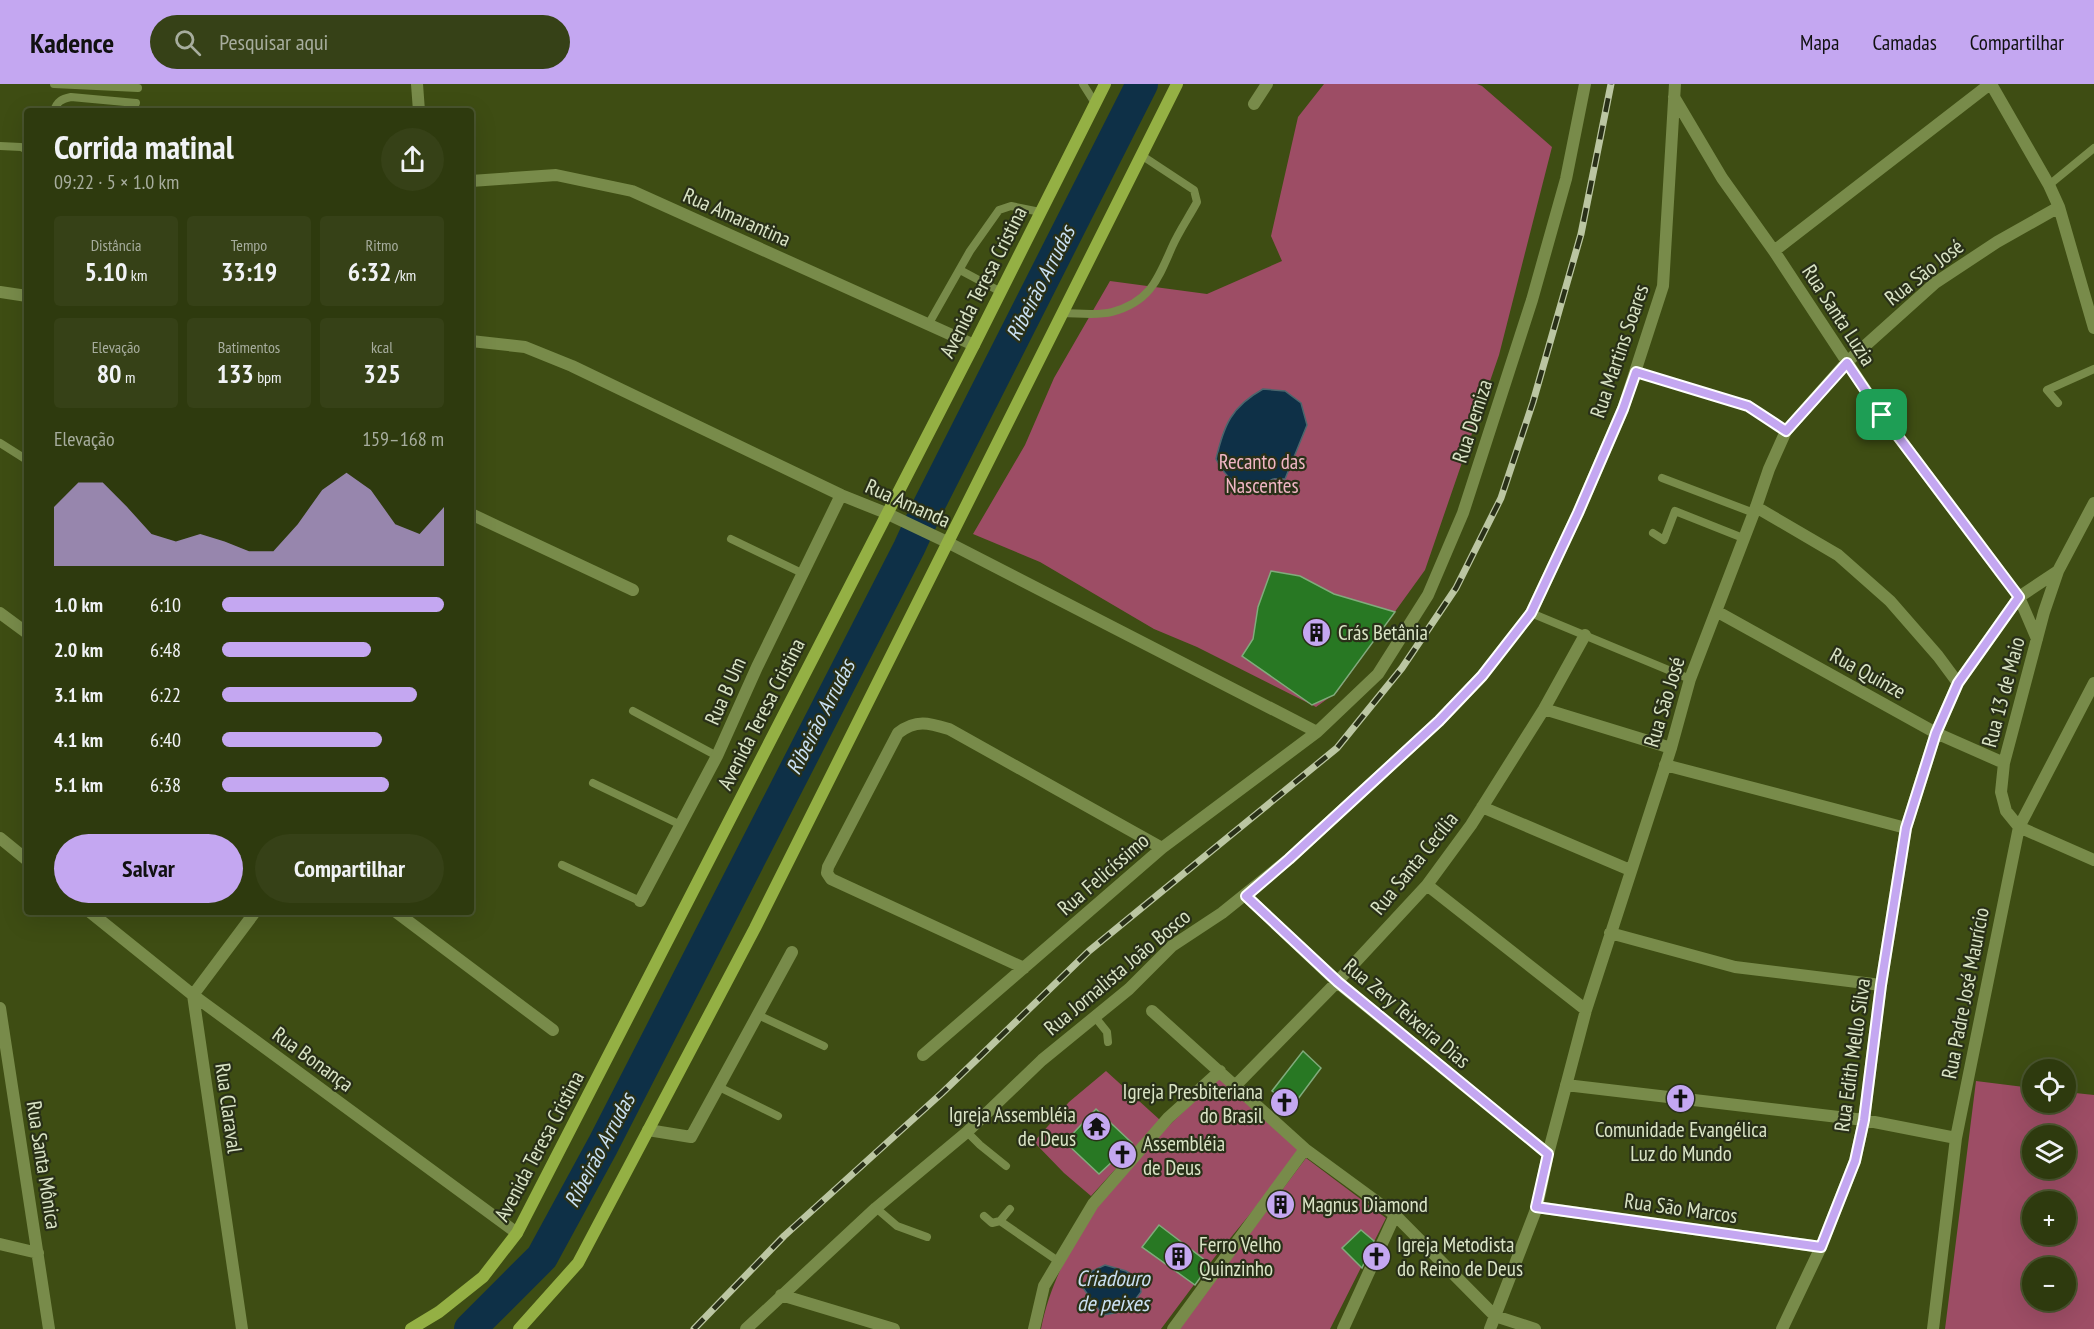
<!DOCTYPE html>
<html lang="pt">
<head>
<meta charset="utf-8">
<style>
	body { margin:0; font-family:"PT Sans Narrow",sans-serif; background:#364117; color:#f1f3f6; height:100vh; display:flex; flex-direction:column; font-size:22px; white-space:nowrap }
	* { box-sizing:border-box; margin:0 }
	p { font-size:20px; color:#a7ad9e }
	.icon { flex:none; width:33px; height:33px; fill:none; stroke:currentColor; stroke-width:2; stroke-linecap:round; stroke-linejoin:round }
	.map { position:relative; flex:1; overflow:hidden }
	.side { position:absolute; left:24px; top:24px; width:450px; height:807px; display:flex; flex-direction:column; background:#2e3a0e; border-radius:6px; box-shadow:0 6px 24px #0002,0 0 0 2px #49542e }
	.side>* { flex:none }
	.tools { position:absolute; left:2022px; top:975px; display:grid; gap:12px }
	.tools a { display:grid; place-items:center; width:54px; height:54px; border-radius:50%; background:#2e3a0e; box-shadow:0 6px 24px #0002,0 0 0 2px #49542e; font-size:30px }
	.pin { position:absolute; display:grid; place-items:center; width:51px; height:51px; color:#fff; margin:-26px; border-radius:12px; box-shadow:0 3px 9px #0006 }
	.round { display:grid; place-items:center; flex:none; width:63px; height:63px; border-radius:32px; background:#364117 }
	.summary { display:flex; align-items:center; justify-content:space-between; height:102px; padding:0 30px }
	h1 { font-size:33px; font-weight:800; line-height:45px }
	.metrics { display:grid; grid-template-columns:repeat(3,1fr); gap:9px; height:102px; padding:6px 30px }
	.metrics div { display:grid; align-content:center; border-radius:6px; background:#364117; text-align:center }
	.metrics b { font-size:26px; font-weight:800 }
	.metrics small { font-size:16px; font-weight:400 }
	.metrics p { font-size:16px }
	.chart { height:168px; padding:12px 30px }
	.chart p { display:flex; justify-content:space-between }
	.chart svg { width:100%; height:108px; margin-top:6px; fill:#c4a7f1; opacity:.7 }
	.cta { display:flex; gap:12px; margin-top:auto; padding:12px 30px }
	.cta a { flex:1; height:69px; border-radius:36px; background:#c4a7f1; color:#111; font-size:24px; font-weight:800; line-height:69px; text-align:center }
	.cta a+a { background:#364117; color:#f1f3f6 }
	ul { padding:0 30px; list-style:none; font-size:20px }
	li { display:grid; grid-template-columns:96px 72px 1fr; align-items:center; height:45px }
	li i { height:15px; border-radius:8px; background:#c4a7f1 }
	header { display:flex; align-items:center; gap:36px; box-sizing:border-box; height:84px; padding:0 30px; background:#c4a7f1; color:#111 }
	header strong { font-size:28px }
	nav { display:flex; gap:33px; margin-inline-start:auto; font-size:21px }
	.search { width:420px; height:54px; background:#364117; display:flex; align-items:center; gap:15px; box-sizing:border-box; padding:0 21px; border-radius:33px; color:#a7ad9e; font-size:22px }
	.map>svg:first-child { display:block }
	.green { fill:#9d4d65; fill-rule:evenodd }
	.water { fill:#0e3047; stroke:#4b666d; stroke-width:1.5 }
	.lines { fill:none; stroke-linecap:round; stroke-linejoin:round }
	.river { stroke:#0e3047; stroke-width:32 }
	.building { fill:#287823; stroke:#81ab7c; stroke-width:1.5 }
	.lane { stroke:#788b4a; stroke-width:8 }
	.street { stroke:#788b4a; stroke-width:12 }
	.secondary { stroke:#94b044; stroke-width:12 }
	.rail-casing { stroke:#bbc6a2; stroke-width:7 }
	.rail { stroke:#293018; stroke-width:4.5; stroke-dasharray:14; stroke-linecap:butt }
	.route-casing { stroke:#fff; stroke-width:12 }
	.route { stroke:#c4a7f1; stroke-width:8 }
	.labels { text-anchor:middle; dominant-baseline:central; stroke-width:4.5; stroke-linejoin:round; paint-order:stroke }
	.street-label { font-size:21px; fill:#dae4c6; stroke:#293018 }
	.park-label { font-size:21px; fill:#f0b6c4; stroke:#293018 }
	.poi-label { font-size:21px; fill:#dae4c6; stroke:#293018; text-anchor:start }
	.water-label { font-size:22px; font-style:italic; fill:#cae1f3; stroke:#293018 }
</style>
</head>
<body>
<header>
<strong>Kadence</strong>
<div class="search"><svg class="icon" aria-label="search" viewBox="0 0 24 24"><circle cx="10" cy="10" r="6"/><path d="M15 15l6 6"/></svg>Pesquisar aqui</div>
<nav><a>Mapa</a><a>Camadas</a><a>Compartilhar</a></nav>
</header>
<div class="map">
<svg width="2094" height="1245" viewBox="0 0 2094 1245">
	<rect width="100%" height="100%" fill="#3e4d13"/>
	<!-- green -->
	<path class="green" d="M1324,0H1477L1482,2L1552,63L1499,271L1425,486L1337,608L1316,623L1197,563L1154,545L1040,478L973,450L1025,361L1054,294L1110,197L1207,210L1282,177L1271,152L1298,33Z
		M1106,987L1160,1036L1091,1112L1064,1089L1034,1058L1069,1018Z
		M1220,994L1301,1068L1214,1174L1161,1245H1041C1060,1145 1147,1059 1220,994Z
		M1976,997L2032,1004V1018H2066V1008L2094,1011V1245H1945ZM2032,1052H2066V1084H2032ZM2032,1118H2066V1150H2032ZM2032,1184H2066V1216H2032Z
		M1306,1074L1386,1134L1330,1245H1178Z"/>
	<!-- water -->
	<path class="water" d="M1263,305L1285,307L1301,319L1307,341L1285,395C1269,394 1275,395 1262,401C1240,410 1225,392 1216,375C1224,341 1231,323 1263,305Z
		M1105,1181L1126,1187L1140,1196L1141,1208C1129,1225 1124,1228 1103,1231L1083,1204L1092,1187Z"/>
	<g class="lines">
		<!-- river -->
		<path class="river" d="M470,1245L542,1173L603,1061L909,464L926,427L1142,0"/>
	</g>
	<!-- building -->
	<path class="building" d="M1271,487L1300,492L1334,510L1395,528L1334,611L1312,621L1242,572L1253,555L1258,523Z
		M1303,967L1321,984L1292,1023L1272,1007Z
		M1096,1025L1132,1059L1099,1090L1065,1058Z
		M1281,1111L1292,1119L1285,1130L1273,1123Z
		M1159,1141L1210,1180L1195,1201L1142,1163Z
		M1361,1146L1374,1157L1362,1184L1342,1164Z"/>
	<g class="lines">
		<!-- lane -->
		<path class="lane" d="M54,0L138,4
			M1083,0L1095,19
			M54,27C57,17 62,15 71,13L136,19
			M0,62L21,63L27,66
			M2049,101L2094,64
			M960,186L1001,208
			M1062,229C1077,229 1097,232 1112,228C1150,218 1158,195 1172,163C1179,147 1189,133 1197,118L1194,106L1141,71
			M928,241L970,167L999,126L1011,122L1040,128
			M1636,288L1748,322L1786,347
			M2058,319L2047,306L2094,285
			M0,359L27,376
			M1662,394L1754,429
			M1653,449L1664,456L1675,427L1743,454
			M731,455L804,490
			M1531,529L1690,595
			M633,627L717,672
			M593,699L681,741
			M562,781L640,817
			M758,931L824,962
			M1095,933L1107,948L1108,958
			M719,1003L778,1032
			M967,1048L980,1061L1006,1082
			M876,1124L897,1142L927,1153
			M984,1132L992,1139L1000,1137L1010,1125
			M1000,1137L1058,1177"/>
		<!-- street -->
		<path class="street" d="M417,0L419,27
			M1991,0L2049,101L2059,123L2094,244
			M1674,13L1722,94L1774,167L1882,331L2019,513L2037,555
			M1254,20L1267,0
			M471,97L556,91L632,107L974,261
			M1774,167L1990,0
			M0,208L27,212
			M471,257L525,263L572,282L841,411L886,429L947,458L1317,648
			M1756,423L1838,471L1890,517L1938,572L1958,599
			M471,430L633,506
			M1716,527L1936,649L2004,679
			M0,529L27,549
			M1544,625L1671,664
			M1665,681L1906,744
			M1482,723L1630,786
			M2019,743L2006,727L2001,708L2004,679L2044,528L2058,487L2094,419
			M2019,743L2094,776
			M0,754L27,776
			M1427,801L1586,926
			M1246,812L1337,898L1548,1070
			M640,817L717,672L757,583L841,411
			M90,828L193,911L517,1149
			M396,828L553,946
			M1610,849L1735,883L1881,901
			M1024,884L831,795L827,789L828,783L898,649C916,635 929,639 949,645L1162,764
			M0,924L49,1245
			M1152,927L1305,1065L1395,1131L1495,1232L1535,1245
			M923,971L1162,764L1317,648L1378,590L1428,511L1463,429L1532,216L1566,95L1585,0
			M1236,1001L1337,898L1427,801L1471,741L1544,625L1585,551
			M1566,1001L1864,1036L1956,1054
			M648,1046L691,1053L792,868
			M1537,1123L1821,1163
			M0,1160L38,1169
			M781,1211L894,1245
			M242,1245L193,911L255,828
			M746,1245L876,1124L967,1048L1042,976L1129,905L1172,862L1222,829L1289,775L1439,637L1482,592L1531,529L1578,429L1623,325L1663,202L1675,0
			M1034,1245L1044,1202L1093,1120L1168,1034L1220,987
			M1173,1245L1305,1065
			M1343,1245L1395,1131
			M1490,1245L1537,1123L1548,1070L1586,926L1671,664L1690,595L1756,423L1769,385L1786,347L1847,278L1935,199L1997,158L2059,123
			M1782,1245L1821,1163L1855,1077L1864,1036L1881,901L1906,744L1936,649L1958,599L2019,513L2058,487
			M1933,1245L1956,1054L2019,743L2094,599"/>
		<!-- secondary -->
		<path class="secondary" d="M411,1245L439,1228L483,1193L517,1149L974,261L1105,0
			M519,1245L578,1179L755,844L1177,0"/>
		<defs>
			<path id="rail" d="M694,1245L784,1152L942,1009L1089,867L1337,664L1402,584L1456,504L1501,414L1533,318L1581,150L1611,0"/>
		</defs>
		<!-- rail casing -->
		<use href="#rail" class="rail-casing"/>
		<!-- rail -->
		<use href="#rail" class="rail"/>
	</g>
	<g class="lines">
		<defs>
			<path id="route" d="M1847,279L1882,331L2019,513L1958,599L1936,649L1906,744L1881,901L1864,1036L1855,1077L1821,1163L1536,1123L1548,1070L1338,898L1246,812L1289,775L1439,637L1482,592L1531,529L1578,429L1623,325L1636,288L1748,322L1786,347Z"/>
		</defs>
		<!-- route casing -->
		<use href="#route" class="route-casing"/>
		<!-- route -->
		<use href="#route" class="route"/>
	</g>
	<!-- icons -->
	<defs>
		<symbol id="building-disc" viewBox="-11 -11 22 22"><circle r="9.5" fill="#c4a7f1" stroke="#293018"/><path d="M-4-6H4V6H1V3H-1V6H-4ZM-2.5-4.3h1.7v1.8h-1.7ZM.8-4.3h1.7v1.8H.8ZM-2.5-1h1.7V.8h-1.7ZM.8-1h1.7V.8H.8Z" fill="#111"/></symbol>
		<symbol id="church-disc" viewBox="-11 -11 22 22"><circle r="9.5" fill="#c4a7f1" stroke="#293018"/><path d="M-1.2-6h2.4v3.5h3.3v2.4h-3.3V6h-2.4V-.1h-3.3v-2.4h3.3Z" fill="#111"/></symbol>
		<symbol id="temple-disc" viewBox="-11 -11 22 22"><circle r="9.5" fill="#c4a7f1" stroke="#293018"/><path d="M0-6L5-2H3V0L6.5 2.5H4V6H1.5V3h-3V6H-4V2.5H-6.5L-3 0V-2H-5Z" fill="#111"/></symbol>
	</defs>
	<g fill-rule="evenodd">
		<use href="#building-disc" x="1300" y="532" width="33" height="33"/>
		<use href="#church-disc" x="1664" y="998" width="33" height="33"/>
		<use href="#church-disc" x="1268" y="1002" width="33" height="33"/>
		<use href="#temple-disc" x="1080" y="1026" width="33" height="33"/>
		<use href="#church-disc" x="1106" y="1054" width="33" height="33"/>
		<use href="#building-disc" x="1264" y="1104" width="33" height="33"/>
		<use href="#building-disc" x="1162" y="1156" width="33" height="33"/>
		<use href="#church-disc" x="1360" y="1156" width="33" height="33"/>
	</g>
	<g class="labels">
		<!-- street labels -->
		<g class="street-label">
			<text transform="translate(737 133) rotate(24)">Rua Amarantina</text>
			<text transform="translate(1924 188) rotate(-38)">Rua São José</text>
			<text transform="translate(983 198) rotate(-63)">Avenida Teresa Cristina</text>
			<text transform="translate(1839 231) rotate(57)">Rua Santa Luzia</text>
			<text transform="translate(1619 267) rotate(-71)">Rua Martins Soares</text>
			<text transform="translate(1472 337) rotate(-72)">Rua Demiza</text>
			<text transform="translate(908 419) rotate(24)">Rua Amanda</text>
			<text transform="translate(1868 589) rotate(29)">Rua Quinze</text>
			<text transform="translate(725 607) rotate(-66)">Rua B Um</text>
			<text transform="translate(2003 608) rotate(-75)">Rua 13 de Maio</text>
			<text transform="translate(1664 618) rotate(-73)">Rua São José</text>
			<text transform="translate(761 630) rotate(-63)">Avenida Teresa Cristina</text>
			<text transform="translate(1414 779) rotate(-51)">Rua Santa Cecília</text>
			<text transform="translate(1103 790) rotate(-41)">Rua Felicíssimo</text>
			<text transform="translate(1117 888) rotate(-40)">Rua Jornalista João Bosco</text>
			<text transform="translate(1965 909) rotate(-79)">Rua Padre José Maurício</text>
			<text transform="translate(1407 929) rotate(40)">Rua Zery Teixeira Dias</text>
			<text transform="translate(1852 971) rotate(-82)">Rua Edith Mello Silva</text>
			<text transform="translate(313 975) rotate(36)">Rua Bonança</text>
			<text transform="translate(229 1024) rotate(82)">Rua Claraval</text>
			<text transform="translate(539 1062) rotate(-62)">Avenida Teresa Cristina</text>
			<text transform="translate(44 1081) rotate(81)">Rua Santa Mônica</text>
			<text transform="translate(1681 1124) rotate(8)">Rua São Marcos</text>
		</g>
		<!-- park labels -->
		<g class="park-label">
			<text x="1262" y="377">Recanto das<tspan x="1262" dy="24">Nascentes</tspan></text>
		</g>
		<!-- poi labels -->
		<g class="poi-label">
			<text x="1338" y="548">Crás Betânia</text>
			<text x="1263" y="1007" text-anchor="end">Igreja Presbiteriana<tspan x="1263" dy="24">do Brasil</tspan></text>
			<text x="1076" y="1030" text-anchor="end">Igreja Assembléia<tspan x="1076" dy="24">de Deus</tspan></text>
			<text x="1681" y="1045" text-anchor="middle">Comunidade Evangélica<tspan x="1681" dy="24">Luz do Mundo</tspan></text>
			<text x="1143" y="1059">Assembléia<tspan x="1143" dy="24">de Deus</tspan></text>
			<text x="1302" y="1120">Magnus Diamond</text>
			<text x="1199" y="1160">Ferro Velho<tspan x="1199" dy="24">Quinzinho</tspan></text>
			<text x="1397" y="1160">Igreja Metodista<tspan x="1397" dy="24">do Reino de Deus</tspan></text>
		</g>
		<!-- water labels -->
		<g class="water-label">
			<text transform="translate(1040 199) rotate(-63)">Ribeirão Arrudas</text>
			<text transform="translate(820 633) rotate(-63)">Ribeirão Arrudas</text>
			<text transform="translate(599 1066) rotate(-62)">Ribeirão Arrudas</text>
			<text x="1113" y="1194">Criadouro<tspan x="1113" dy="25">de peixes</tspan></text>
		</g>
	</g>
</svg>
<div class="tools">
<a><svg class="icon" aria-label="locate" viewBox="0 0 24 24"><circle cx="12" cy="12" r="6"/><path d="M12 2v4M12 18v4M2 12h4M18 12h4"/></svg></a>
<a><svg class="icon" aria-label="layers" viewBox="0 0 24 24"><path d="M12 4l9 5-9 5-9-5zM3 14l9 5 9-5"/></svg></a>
<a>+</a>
<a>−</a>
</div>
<div class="pin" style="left:1882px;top:331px;background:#1e9e55"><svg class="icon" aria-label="arrive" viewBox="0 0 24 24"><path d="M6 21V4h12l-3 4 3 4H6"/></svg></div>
<section class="side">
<div class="summary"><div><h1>Corrida matinal</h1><p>09:22 · 5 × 1.0 km</p></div><a class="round"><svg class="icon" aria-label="share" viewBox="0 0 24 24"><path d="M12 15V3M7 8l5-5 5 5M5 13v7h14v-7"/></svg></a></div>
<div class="metrics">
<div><p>Distância</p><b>5.10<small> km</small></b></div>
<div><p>Tempo</p><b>33:19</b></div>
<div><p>Ritmo</p><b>6:32<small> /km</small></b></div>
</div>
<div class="metrics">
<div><p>Elevação</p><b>80<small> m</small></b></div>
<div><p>Batimentos</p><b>133<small> bpm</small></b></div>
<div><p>kcal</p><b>325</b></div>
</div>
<div class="chart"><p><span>Elevação</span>159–168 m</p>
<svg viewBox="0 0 160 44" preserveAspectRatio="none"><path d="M0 44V20L10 10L20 10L30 20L40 31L50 34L60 31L70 34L80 38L90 38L100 27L110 13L120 6L130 13L140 27L150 31L160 20V44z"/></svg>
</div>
<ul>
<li><b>1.0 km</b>6:10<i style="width:100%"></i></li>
<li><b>2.0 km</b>6:48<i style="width:67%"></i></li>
<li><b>3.1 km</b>6:22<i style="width:88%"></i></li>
<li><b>4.1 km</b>6:40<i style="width:72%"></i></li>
<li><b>5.1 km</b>6:38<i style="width:75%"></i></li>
</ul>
<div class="cta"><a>Salvar</a><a>Compartilhar</a></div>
</section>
</div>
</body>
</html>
